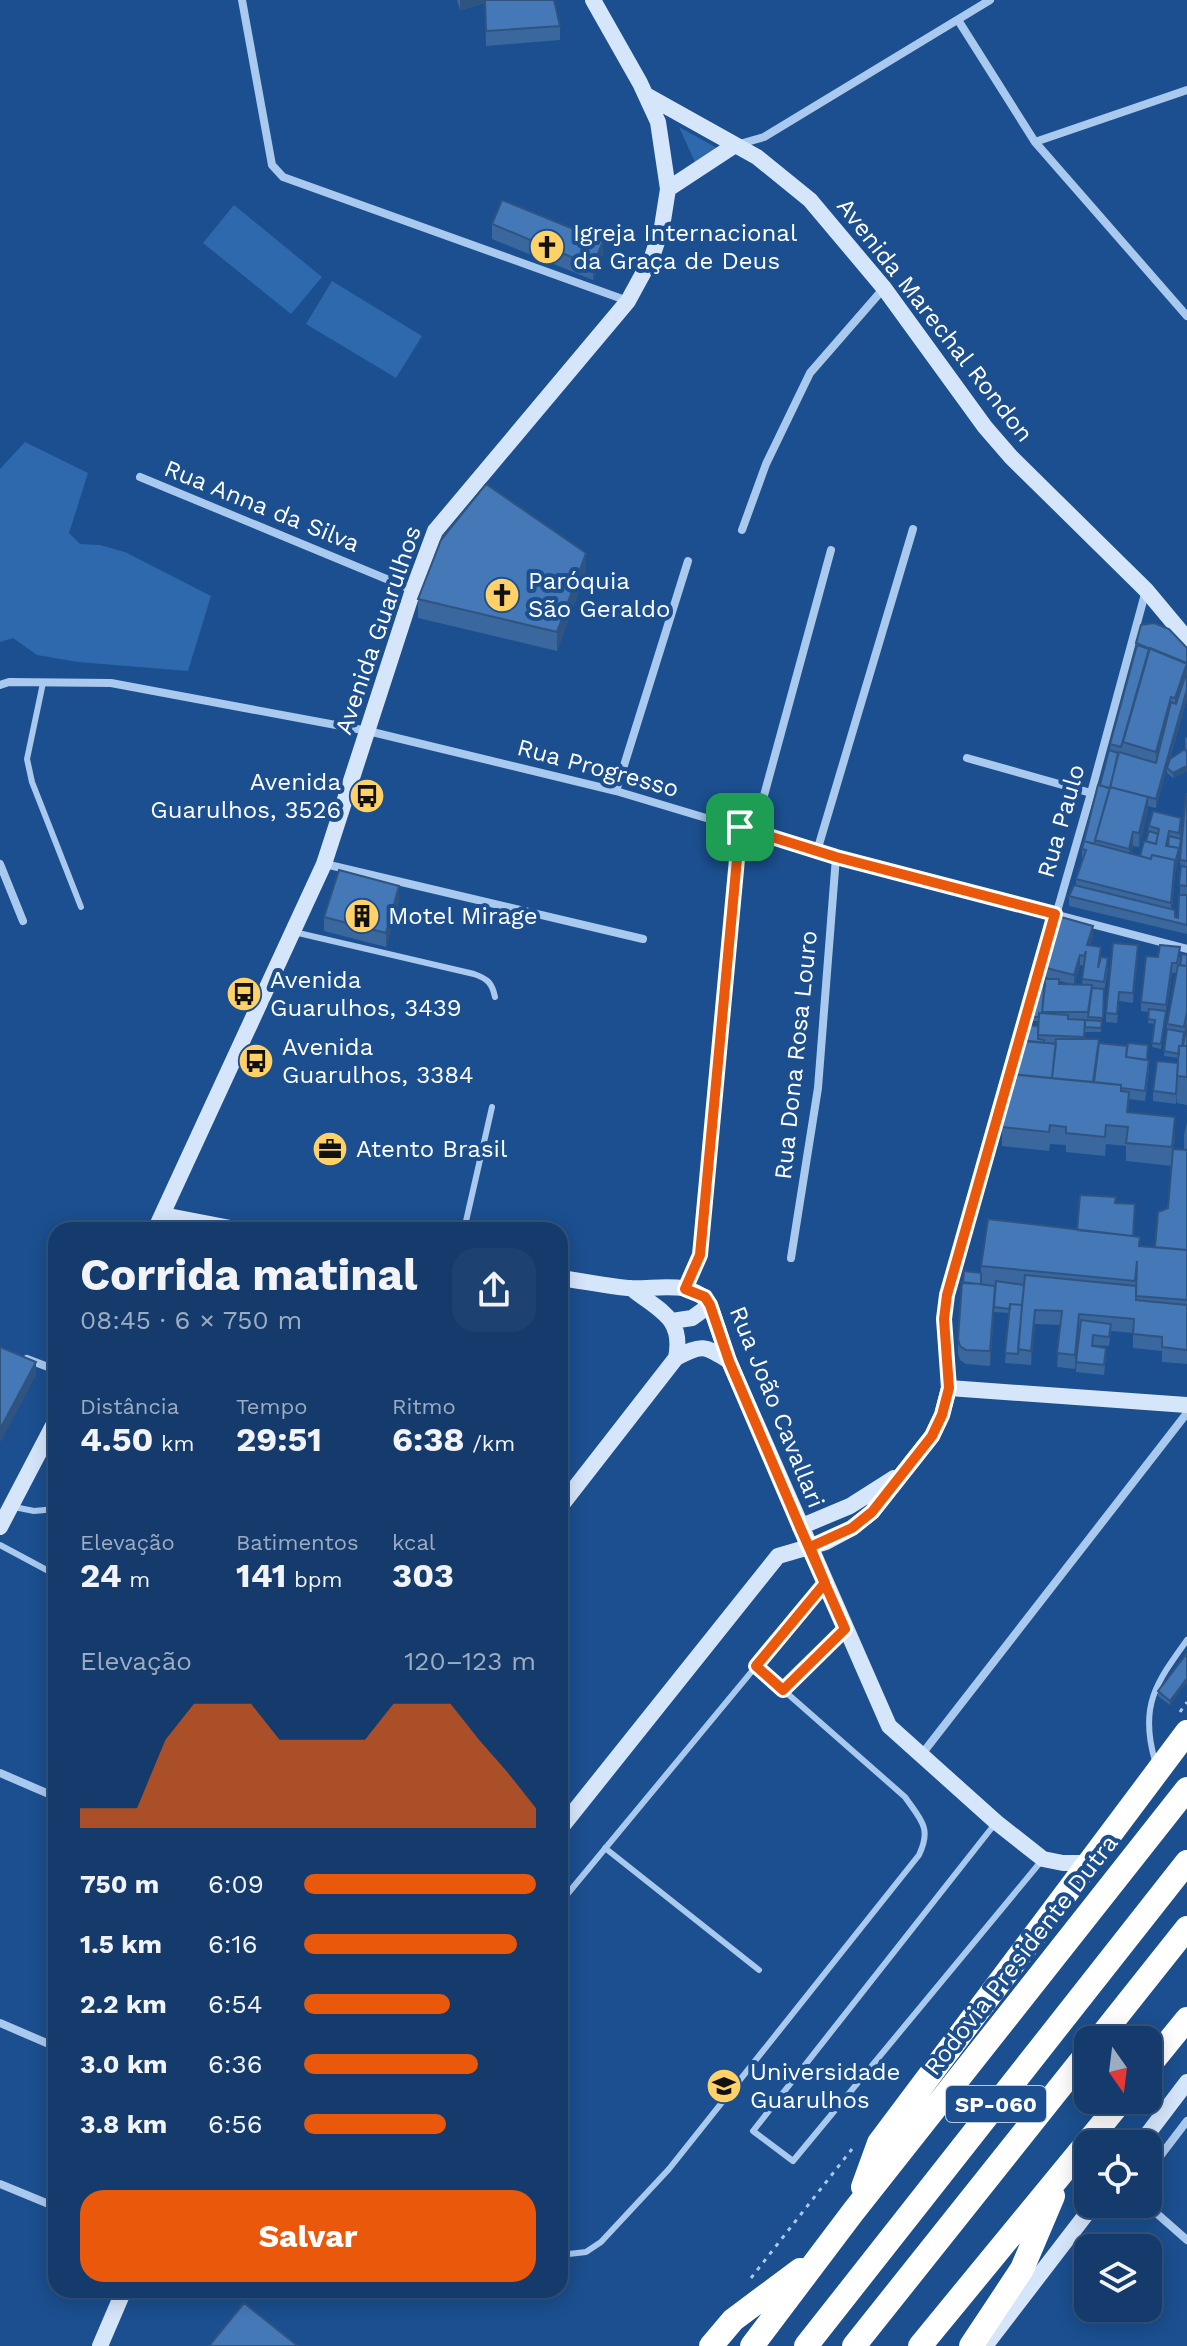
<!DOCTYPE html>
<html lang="pt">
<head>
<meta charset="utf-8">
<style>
	body { margin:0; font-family:"Work Sans",sans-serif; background:#1d4271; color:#f1f3f6; height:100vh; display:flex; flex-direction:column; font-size:30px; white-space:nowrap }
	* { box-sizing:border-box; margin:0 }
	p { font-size:26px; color:#9dadc1 }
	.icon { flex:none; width:44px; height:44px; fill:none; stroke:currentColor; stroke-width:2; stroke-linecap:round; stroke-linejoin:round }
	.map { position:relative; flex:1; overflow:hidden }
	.details { position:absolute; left:48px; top:1222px; width:520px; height:1076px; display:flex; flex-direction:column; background:#143b6b; border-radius:24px; box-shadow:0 4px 20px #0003,0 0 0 2px #33557e }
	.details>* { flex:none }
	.needle { width:52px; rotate:166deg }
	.buttons { position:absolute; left:1074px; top:2026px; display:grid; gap:16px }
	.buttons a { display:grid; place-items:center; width:88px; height:88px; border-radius:16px; background:#143b6b; box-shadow:0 4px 20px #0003,0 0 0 2px #33557e; font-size:40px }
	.pin { position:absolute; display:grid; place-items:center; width:68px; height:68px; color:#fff; margin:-34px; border-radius:16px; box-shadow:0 4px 12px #0006 }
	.round { display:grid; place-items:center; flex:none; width:84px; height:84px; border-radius:24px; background:#1d4271 }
	.headline { display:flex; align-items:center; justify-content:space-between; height:136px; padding:0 32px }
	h1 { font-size:44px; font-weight:700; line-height:60px }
	.figures { display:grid; grid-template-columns:repeat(3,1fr); gap:12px; height:136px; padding:8px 32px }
	.figures div { display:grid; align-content:center }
	.figures b { font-size:34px; font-weight:700 }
	.figures small { font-size:22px; font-weight:400 }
	.figures p { font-size:22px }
	.chart { height:224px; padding:16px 32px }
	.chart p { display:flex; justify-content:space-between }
	.chart svg { width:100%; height:144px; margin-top:8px; fill:#ea580c; opacity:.7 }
	.action { display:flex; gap:16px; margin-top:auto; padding:16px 32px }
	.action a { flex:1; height:92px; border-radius:24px; background:#ea580c; color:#fff; font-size:32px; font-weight:700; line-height:92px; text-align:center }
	ul { padding:0 32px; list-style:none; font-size:26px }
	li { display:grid; grid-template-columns:128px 96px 1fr; align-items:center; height:60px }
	li i { height:20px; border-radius:10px; background:#ea580c }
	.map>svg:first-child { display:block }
	.green { fill:#2e69ad }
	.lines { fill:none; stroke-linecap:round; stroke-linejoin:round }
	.path { stroke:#a9c9ee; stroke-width:3; stroke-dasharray:4 6; stroke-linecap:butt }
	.lane { stroke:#a9c9ee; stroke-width:6 }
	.street { stroke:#a9c9ee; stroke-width:8 }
	.secondary { stroke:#d6e6fa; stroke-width:16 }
	.highway { stroke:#fff; stroke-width:24 }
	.wall { fill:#3a679d; fill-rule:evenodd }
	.shaded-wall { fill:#305480 }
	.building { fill:#4478b7; stroke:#305480; stroke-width:2 }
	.route-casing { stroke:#fff; stroke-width:16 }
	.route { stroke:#ea580c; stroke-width:10 }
	.labels { text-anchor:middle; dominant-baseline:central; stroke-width:8; stroke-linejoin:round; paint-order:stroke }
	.shield { fill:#1b4f8f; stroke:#bbcadd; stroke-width:2 }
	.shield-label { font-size:22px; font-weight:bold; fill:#fff }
	.poi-label { font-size:24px; fill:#fff; stroke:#1b4f8f; text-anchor:start }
	.street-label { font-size:24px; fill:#fff; stroke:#1b4f8f }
</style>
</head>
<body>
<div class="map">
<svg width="1187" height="2346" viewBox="0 0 1187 2346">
	<rect width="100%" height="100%" fill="#1b4f8f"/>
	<!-- green -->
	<path class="green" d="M679,127L717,148L695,162Z
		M234,205L322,277L291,314L203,243Z
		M332,281L422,336L396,378L306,324Z
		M25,442L88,473L69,533L80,544L100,545L125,552L211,596L188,671L78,662L37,655L13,638L0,642V469Z"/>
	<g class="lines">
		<!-- path -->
		<path class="path" d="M1180,1712L1187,1702
			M751,2278L852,2149"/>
		<!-- lane -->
		<path class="lane" d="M43,683L27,759L32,782L81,907
			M294,932L474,974C488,979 492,983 495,997
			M464,1230L492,1107
			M14,1507L34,1511L56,1509
			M0,1545L56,1575
			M783,1690L845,1629
			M1155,1761C1139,1706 1156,1683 1187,1640
			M994,1825L753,2131L793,2161L1043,1859
			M605,1848L759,1970
			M560,1903L825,1583
			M560,2255L586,2252L601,2242L669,2169L919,1855C932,1828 921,1820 905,1797L756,1666"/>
		<!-- street -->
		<path class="street" d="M242,0L272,165L283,177L628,301
			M958,20L1035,142L1187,316
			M1035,142L1187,90
			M736,145L764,137L990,0
			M140,477L413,590
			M742,530L766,464L810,373L884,288
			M0,685L9,682L111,683L368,731L616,791L836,857L1187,949
			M967,758L1091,793
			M616,791L688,561
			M754,832L831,550
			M817,851L913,529
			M0,864L23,921
			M325,864L643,939
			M791,1258L818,1088L836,857
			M685,1289L700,1255L740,827
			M27,1359L56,1370
			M949,1388L944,1319L947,1295L1091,793L1146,590
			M922,1754L1187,1413
			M0,1773L56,1797
			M0,2023L56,2047
			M1148,2172L1187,2121
			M0,2184L56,2207
			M1146,2204L1187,2240"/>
		<!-- secondary -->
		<path class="secondary" d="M646,95L757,157L810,200L884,288L985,427L1011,457L1146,590L1187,639
			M668,189L735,145
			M163,1215L241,1230
			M155,1230L324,864L413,590L435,531L628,301L652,257L662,227L668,189L658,122L640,83L593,0
			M560,1278C583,1281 606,1286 628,1288C656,1290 692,1278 710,1305L729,1361L889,1726L996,1822L1043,1859L1063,1863H1091
			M672,1321L692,1318L710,1305
			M676,1358C702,1344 704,1345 729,1361
			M560,1507L676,1358C684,1317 659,1311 631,1288
			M0,1527L56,1420
			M800,1527L850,1506L894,1478
			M560,1829L778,1556L826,1542L852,1528L872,1512L932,1436L942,1415L949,1388L1187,1405
			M1140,2144L1187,2082
			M100,2346L124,2290
			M985,2346L1094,2204"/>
		<!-- highway -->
		<path class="highway" d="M1098,2040L1187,1928
			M1148,2067L1187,2019
			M863,2187L879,2143L1187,1732
			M711,2346L733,2320L800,2270
			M752,2346L853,2212L1187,1789
			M806,2346L1187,1862
			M854,2346L1088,2052
			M920,2346L1122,2100
			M971,2346L1022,2269L1053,2196"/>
	</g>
	<!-- wall -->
	<path class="wall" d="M457,0H554L560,26V40L486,46L485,3L460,10Z
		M492,224L603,255L593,280L492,239Z
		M586,572L557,651L418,618V599Z
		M1141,625L1187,648V698L1170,759L1185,749V738L1187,737V771L1173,778L1167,773V768L1156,808L1148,806V811L1139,847L1133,846L1131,853L1140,856L1146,841L1149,826L1181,827L1180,839L1181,844L1175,873L1172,909L1175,917L1178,918L1181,875L1180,860L1187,794V934L1069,906V896L1076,886V879L1082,861V849L1110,750V744Z
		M399,900L386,947L324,931V917Z
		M1050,933L1093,936L1090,946L1100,961L1108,968L1104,992L1101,1032H1085V1029L1084,1039L1147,1060L1149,1070L1145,1101L1129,1099L1128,1112L1175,1135L1172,1166L1126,1161V1146L1106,1144L1105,1156L1066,1152V1145L1050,1144L1049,1151L1002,1146V1127L1010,1074L1023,1041L1038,1026V1021H1028V1017L1045,984L1052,979L1046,977V968L1053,943H1050ZM1080,965L1084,966L1082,985H1074ZM1059,981H1060L1074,985L1059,984Z
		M1138,955L1133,1003L1119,1001L1117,1023L1106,1022V1013Z
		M1158,957H1180L1179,965L1187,1023V1105L1177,1103V1094L1176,1104L1153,1101V1091L1178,1063V1058L1164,1056L1167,1024L1177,973H1172L1161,1049L1152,1047L1155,1024L1148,1023L1149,1012L1141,1011V1002Z
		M1187,1123V1364L1162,1362V1351L1133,1348V1333L1111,1331L1109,1346L1093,1345V1346L1106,1357L1104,1375L1076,1372L1079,1328L1075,1369L1057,1367L1060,1325L1035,1324L1031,1365L1005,1363L1009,1313L994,1312L990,1366L966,1364L960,1360L958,1353V1339L981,1273V1266L1077,1230L1115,1203L1133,1236L1140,1246L1155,1247L1184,1150V1134Z
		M1187,1653L1170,1705L1158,1696V1691Z"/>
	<!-- shaded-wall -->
	<path class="shaded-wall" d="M460,0H496L460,10Z
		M603,241V255L593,280V266Z
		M586,553V572L557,651V632Z
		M1187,663V677L1175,713V698Z
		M1187,689V698L1156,808V799Z
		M1171,697V711L1156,766V752Z
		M1187,766V771L1173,778V773Z
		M1148,797V811L1139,847V833Z
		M1133,832V846L1129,863V849Z
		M1181,839L1179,858L1175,873V864Z
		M1175,860V874L1171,917V903Z
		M399,886V900L386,947V933Z
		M1093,926V936L1087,955V945Z
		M1138,945V955L1133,1003V993Z
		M1080,955V965L1074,985V975Z
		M1172,963V973L1166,1014V1005Z
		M1175,1117V1135L1172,1166V1147Z
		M995,1286V1300L990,1366V1351Z
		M1035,1310V1324L1031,1365V1351Z
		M1079,1314V1328L1075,1369V1355Z
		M36,1362V1376L0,1443V1429Z
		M1187,1678V1683L1170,1705V1701Z"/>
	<!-- building -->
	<path class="building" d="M485,0H554L560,26L486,31Z
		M502,200L603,241L593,266L492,224Z
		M486,484L586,553L557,632L418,599L441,540Z
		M1154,623L1169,629L1187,648V664L1136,643L1141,625Z
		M1137,645L1149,649L1121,747L1110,744Z
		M1150,648L1187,663L1175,698L1171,697L1156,752L1123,742Z
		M1185,677L1187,678V689L1156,799L1110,787L1119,752L1156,763L1171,702L1176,704Z
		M1185,749L1187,753V766L1173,773L1167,768L1170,759Z
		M1109,750L1118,753L1110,789L1100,785Z
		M1098,785L1110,788L1094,844L1084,841Z
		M1110,787L1148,797L1139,833L1133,832L1129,849L1095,840Z
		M1186,794H1187V861L1180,860Z
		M1153,811L1181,818L1179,833L1169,831L1166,846L1179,848L1175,864V860L1152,855L1151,859L1140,856L1144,841L1156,844L1159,829L1149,826Z
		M1149,831L1158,834L1156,844L1146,841Z
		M1169,836L1181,839L1179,852V848L1168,846Z
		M1084,841L1151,859L1152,855L1175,860L1171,903L1076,879L1086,850L1082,849Z
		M1181,866L1187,867V886L1179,885Z
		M339,870L399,886L386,933L324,917Z
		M1074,885L1175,910V917L1178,918L1179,895H1187V925L1069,896Z
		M1061,917L1093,926L1087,945L1101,947L1098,968L1101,957L1108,958L1104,982L1082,979L1086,951L1084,956L1080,955L1074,975L1046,968L1055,934L1050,933L1054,919Z
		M1113,943L1138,945L1133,993L1119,992L1117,1014L1106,1013Z
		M1160,945L1180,947L1177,963H1172L1166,1005L1141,1002L1146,956L1158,957Z
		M1182,954L1187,955V966L1180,965Z
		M1178,965L1187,966V1012L1184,1027L1167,1024Z
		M1045,979H1059V984L1092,985L1088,1012H1042Z
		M1037,984H1045L1042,1013H1039V1017H1028Z
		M1092,988L1104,989L1103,1018L1088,1017Z
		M1149,1009L1166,1011L1161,1044L1152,1043L1155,1020L1148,1019Z
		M1039,1013L1068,1015V1019L1085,1020L1084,1037L1038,1035Z
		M1085,1020L1102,1021L1101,1028L1085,1027Z
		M1187,1023V1046H1183Z
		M1025,1025L1038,1026V1039L1044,1040V1043L1023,1041Z
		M1167,1029L1184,1032L1182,1046H1179V1054L1164,1051Z
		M1056,1039H1099L1093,1082L1052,1078Z
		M1020,1040L1056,1044L1052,1078L1010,1074Z
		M1099,1043L1127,1046L1126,1057L1149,1060L1145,1091L1122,1088L1121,1091V1085L1094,1082Z
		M1128,1043L1148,1045L1147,1060L1126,1057Z
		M1179,1046H1187V1077L1177,1076Z
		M1157,1061L1178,1063L1176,1094L1153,1091Z
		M1007,1074L1121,1085V1091L1129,1092L1127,1112L1175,1117L1172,1147L1126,1143L1128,1127L1106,1125L1105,1137L1066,1133V1127L1050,1125L1049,1132L1002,1127Z
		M1173,1149L1187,1150V1250L1155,1247L1158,1212L1168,1208Z
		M1080,1195L1116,1197L1115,1203L1135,1204L1133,1236L1077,1230Z
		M988,1219L1140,1237L1139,1246L1187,1250V1300L1136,1296L1137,1261L1135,1281L981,1266Z
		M964,1271L981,1273V1284L963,1283Z
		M1025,1275L1136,1286V1300L1187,1305V1350L1162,1347V1337L1133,1334L1134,1319L1079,1314L1075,1355L1057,1353L1062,1311L1035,1310L1031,1351L1018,1349Z
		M996,1281L1024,1285L1022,1305L1010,1304V1309L994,1307Z
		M962,1282L995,1286L990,1351L966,1350L960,1346L958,1339Z
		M1010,1304L1022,1305L1018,1354L1005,1353Z
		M1081,1320L1111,1324L1109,1337L1093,1335L1092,1346L1106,1348L1104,1365L1076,1362Z
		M0,1347L36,1362L0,1429Z
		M1187,1653V1678L1170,1701L1158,1691Z
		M244,2303L298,2346H209Z"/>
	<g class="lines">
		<defs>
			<path id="route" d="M740,827L700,1255L685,1289L705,1297L710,1305L729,1361L800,1527L845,1629L783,1690L756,1666L825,1583L810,1547L852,1528L872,1512L932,1436L942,1415L949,1388L944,1319L947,1295L1055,914L836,857L740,827"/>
		</defs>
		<!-- route casing -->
		<use href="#route" class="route-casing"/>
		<!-- route -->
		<use href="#route" class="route"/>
	</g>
	<!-- icons -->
	<defs>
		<symbol id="church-disc" viewBox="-11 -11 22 22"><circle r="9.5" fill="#ffd166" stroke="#1b4f8f"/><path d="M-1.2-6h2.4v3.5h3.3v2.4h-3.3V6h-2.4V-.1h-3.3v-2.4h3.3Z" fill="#111"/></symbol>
		<symbol id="bus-disc" viewBox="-11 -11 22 22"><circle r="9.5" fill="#ffd166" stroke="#1b4f8f"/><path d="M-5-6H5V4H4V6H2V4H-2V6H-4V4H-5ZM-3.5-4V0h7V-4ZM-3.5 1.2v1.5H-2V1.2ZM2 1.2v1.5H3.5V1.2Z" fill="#111"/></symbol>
		<symbol id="building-disc" viewBox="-11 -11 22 22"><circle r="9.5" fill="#ffd166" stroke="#1b4f8f"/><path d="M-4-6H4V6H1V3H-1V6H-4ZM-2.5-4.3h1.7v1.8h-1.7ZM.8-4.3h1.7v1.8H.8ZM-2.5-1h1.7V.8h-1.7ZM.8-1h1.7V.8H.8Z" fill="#111"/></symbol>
		<symbol id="office-disc" viewBox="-11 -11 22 22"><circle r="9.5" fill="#ffd166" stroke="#1b4f8f"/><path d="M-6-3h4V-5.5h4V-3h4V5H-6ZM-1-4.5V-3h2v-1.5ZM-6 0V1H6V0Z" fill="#111"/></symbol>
		<symbol id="university-disc" viewBox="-11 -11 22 22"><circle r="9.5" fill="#ffd166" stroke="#1b4f8f"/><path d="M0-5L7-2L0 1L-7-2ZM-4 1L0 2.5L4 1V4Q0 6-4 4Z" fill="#111"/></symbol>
	</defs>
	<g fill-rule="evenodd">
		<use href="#church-disc" x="527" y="227" width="40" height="40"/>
		<use href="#church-disc" x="482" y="575" width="40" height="40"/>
		<use href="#bus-disc" x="347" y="776" width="40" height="40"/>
		<use href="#building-disc" x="342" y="896" width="40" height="40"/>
		<use href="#bus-disc" x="224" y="974" width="40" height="40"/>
		<use href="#bus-disc" x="236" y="1041" width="40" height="40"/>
		<use href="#office-disc" x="310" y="1129" width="40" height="40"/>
		<use href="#university-disc" x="704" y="2066" width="40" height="40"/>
	</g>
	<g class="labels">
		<!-- shield labels -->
		<rect class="shield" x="946" y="2086" width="100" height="36" rx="6"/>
		<g class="shield-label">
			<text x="996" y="2104">SP-060</text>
		</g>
		<!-- poi labels -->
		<g class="poi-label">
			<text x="573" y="233">Igreja Internacional<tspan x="573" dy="28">da Graça de Deus</tspan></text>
			<text x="528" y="581">Paróquia<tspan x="528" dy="28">São Geraldo</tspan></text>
			<text x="341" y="782" text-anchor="end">Avenida<tspan x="341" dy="28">Guarulhos, 3526</tspan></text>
			<text x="388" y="916">Motel Mirage</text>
			<text x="270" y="980">Avenida<tspan x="270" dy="28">Guarulhos, 3439</tspan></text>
			<text x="282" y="1047">Avenida<tspan x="282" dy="28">Guarulhos, 3384</tspan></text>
			<text x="356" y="1149">Atento Brasil</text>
			<text x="750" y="2072">Universidade<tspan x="750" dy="28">Guarulhos</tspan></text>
		</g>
		<!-- street labels -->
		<g class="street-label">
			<text transform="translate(935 320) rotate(52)">Avenida Marechal Rondon</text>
			<text transform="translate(262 506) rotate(22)">Rua Anna da Silva</text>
			<text transform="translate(378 630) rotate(-71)">Avenida Guarulhos</text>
			<text transform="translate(598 768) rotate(15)">Rua Progresso</text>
			<text transform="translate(1061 821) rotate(-74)">Rua Paulo</text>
			<text transform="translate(796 1055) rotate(-84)">Rua Dona Rosa Louro</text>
			<text transform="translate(777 1407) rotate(68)">Rua João Cavallari</text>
			<text transform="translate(1021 1955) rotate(-52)">Rodovia Presidente Dutra</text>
		</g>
	</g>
</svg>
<div class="buttons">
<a><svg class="needle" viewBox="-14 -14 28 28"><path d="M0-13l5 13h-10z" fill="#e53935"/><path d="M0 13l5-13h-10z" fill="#9dadc1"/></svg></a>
<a><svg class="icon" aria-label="locate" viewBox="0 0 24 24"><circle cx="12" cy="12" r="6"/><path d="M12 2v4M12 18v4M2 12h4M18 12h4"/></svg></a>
<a><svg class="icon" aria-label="layers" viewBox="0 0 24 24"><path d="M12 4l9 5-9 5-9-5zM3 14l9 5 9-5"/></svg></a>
</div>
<div class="pin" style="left:740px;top:827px;background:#1e9e55"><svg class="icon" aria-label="arrive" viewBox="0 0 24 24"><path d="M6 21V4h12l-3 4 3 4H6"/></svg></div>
<section class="details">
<div class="headline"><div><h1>Corrida matinal</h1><p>08:45 · 6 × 750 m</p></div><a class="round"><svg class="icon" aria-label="share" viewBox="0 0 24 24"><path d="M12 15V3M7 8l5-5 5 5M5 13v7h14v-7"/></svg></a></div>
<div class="figures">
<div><p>Distância</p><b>4.50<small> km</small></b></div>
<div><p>Tempo</p><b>29:51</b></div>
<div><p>Ritmo</p><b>6:38<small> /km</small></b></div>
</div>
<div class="figures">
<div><p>Elevação</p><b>24<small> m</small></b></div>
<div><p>Batimentos</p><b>141<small> bpm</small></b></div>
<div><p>kcal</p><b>303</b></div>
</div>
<div class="chart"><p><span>Elevação</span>120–123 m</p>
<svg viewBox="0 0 160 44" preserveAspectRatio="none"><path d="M0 44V38L10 38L20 38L30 17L40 6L50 6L60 6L70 17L80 17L90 17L100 17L110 6L120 6L130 6L140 17L150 27L160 38V44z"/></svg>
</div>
<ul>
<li><b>750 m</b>6:09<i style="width:100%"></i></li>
<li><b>1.5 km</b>6:16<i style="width:92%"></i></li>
<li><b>2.2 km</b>6:54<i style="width:63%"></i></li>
<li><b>3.0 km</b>6:36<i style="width:75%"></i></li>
<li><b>3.8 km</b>6:56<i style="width:61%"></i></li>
</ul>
<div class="action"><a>Salvar</a></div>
</section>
</div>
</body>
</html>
